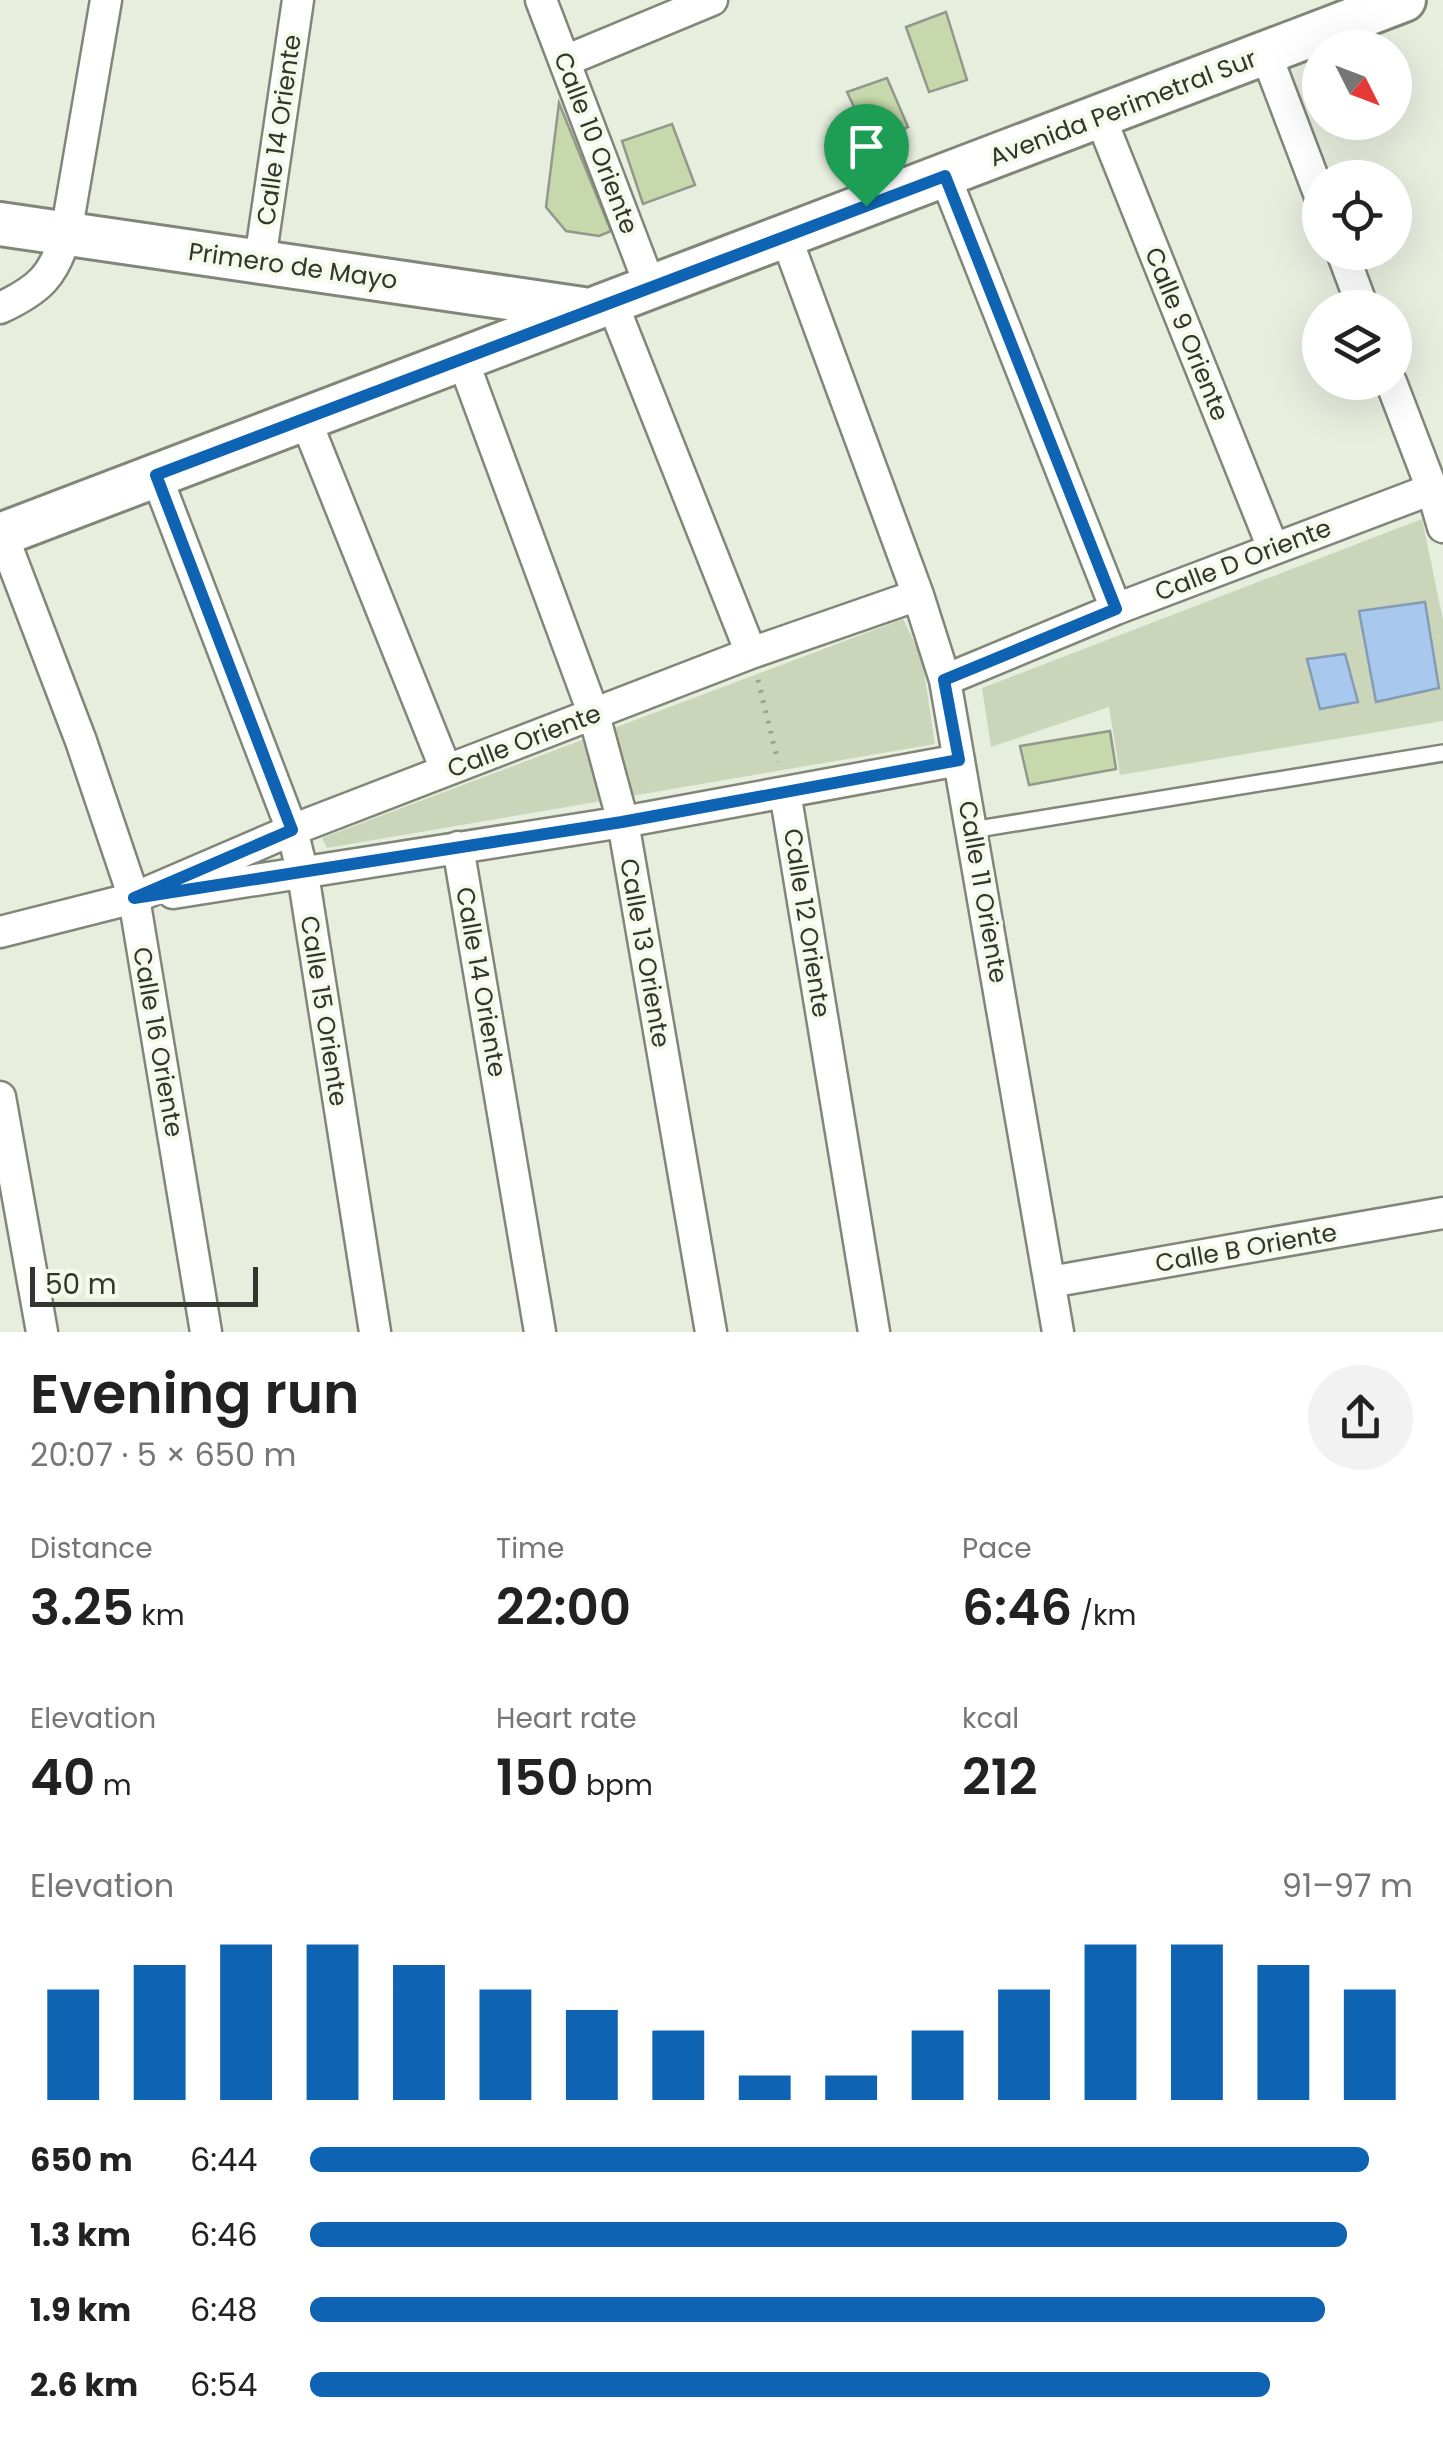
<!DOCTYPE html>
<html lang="en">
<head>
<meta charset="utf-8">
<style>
	body { margin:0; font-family:Poppins,sans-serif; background:#f2f2f2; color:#222; height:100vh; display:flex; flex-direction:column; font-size:38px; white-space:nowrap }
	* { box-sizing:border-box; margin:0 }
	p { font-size:32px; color:#767676 }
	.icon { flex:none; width:55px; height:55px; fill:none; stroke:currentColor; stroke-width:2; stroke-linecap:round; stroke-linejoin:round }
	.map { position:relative; height:1332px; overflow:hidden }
	.drawer { display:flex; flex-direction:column; background:#fff; flex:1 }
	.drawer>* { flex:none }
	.needle { width:65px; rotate:132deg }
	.controls { position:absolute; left:1302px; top:30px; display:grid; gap:20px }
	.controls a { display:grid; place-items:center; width:110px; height:110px; border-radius:50%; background:#fff; box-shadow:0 10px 40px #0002; font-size:50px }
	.scale { position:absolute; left:30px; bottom:25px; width:228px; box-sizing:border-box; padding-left:10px; border:5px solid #33352f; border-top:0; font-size:28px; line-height:35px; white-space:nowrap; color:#33352f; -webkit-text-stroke:8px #f4fbeb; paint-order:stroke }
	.pin { position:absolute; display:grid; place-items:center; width:85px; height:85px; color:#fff; margin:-102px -42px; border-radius:50% 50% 50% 0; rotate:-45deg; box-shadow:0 0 10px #0007 }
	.pin .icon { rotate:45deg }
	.round { display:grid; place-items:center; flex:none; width:105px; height:105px; border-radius:52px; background:#f2f2f2 }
	.head { display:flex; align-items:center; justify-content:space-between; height:170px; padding:0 30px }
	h1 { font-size:55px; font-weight:600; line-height:75px }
	.figures { display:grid; grid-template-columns:repeat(3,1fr); gap:15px; height:170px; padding:10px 30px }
	.figures div { display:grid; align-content:center }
	.figures b { font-size:50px; font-weight:600 }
	.figures small { font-size:28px; font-weight:400 }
	.figures p { font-size:28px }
	.chart { height:280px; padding:20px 30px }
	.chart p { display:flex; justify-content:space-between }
	.chart svg { width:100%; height:180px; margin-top:10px; stroke:#0e64b2; stroke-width:6 }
	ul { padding:0 30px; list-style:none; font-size:32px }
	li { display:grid; grid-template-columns:160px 120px 1fr; align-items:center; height:75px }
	li i { height:25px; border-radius:12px; background:#0e64b2 }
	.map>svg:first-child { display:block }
	.green { fill:#cad5ba }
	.water { fill:#a8c8ed; stroke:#859cb4; stroke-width:2.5 }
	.building { fill:#c7d8ac; stroke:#92998a; stroke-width:2.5 }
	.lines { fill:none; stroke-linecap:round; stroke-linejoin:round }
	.lane-casing { stroke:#818778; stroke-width:20 }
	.street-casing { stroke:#818778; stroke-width:35 }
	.secondary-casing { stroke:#818778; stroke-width:48 }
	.path { stroke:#9ba094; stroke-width:5; stroke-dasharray:2.5 8; stroke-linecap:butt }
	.lane { stroke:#fff; stroke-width:15 }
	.street { stroke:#fff; stroke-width:30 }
	.secondary { stroke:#fff; stroke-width:42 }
	.route-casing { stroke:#fff; stroke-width:20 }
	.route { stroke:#0e64b2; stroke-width:12 }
	.labels { text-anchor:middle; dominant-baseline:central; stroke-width:8; stroke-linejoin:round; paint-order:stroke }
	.street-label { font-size:25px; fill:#33352f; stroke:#f4fbeb }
</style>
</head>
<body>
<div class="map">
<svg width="1443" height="1332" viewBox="0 0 1443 1332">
	<rect width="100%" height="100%" fill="#e7eede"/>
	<!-- green -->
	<path class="green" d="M1422,519L1443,620V721L1120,775L1109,707L991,747L982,688Z
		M903,619L922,658L935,744L327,848L322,838Z"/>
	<!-- water -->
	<path class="water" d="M1425,602L1439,688L1376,702L1359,611Z
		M1345,654L1358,702L1320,709L1307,659Z"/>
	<!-- building -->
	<path class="building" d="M946,12L967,80L929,92L906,27Z
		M887,78L908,127L871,143L847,92Z
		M559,103L611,231L599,236L566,231L546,207Z
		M672,124L695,185L643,204L622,141Z
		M1110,731L1116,769L1029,785L1020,746Z"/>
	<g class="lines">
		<defs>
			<path id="lane" d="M972,830L1443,753"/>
			<path id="street" d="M541,0L650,286
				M1266,54L1320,196
				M565,61L712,0
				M1101,119L1273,548
				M945,176L1116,609
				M786,237L918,595L945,680L1058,1332
				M1342,252L1363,308
				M260,260L298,0
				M611,300L751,653
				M0,308C39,290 54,276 66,234L106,0
				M462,358L594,715L623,822L711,1332
				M1391,382L1432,489L1443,527
				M304,416L446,770
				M156,475L292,830L303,874L375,1332
				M2,534L81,741L134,898L206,1332
				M945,680L1116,609L1432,489
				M785,792L874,1332
				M458,847L540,1332
				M173,893L623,822L959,760
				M0,932L134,898L292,830L751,653L918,595
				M0,1097L42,1332
				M1050,1282L1443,1213"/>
			<path id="secondary" d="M0,224L583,309
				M0,535C467,354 937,181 1404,0"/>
		</defs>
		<!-- lane casing -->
		<use href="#lane" class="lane-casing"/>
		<!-- street casing -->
		<use href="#street" class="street-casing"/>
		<!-- secondary casing -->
		<use href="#secondary" class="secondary-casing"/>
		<!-- path -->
		<path class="path" d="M758,680L778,762"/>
		<!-- lane -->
		<use href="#lane" class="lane"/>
		<!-- street -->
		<use href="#street" class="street"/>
		<!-- secondary -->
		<use href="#secondary" class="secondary"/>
	</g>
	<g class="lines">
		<defs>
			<path id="route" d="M945,176L1116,609L944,680L959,760L622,822L134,898L292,830L156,475Z"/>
		</defs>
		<!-- route casing -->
		<use href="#route" class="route-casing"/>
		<!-- route -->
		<use href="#route" class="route"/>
	</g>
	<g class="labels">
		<!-- street labels -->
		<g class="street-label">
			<text transform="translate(1123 108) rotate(-21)">Avenida Perimetral Sur</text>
			<text transform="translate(279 130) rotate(-82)">Calle 14 Oriente</text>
			<text transform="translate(596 143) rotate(69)">Calle 10 Oriente</text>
			<text transform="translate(293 266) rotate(8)">Primero de Mayo</text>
			<text transform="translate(1187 334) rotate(68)">Calle 9 Oriente</text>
			<text transform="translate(1243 560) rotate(-21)">Calle D Oriente</text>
			<text transform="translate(524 741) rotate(-21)">Calle Oriente</text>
			<text transform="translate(983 892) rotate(80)">Calle 11 Oriente</text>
			<text transform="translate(807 923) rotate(81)">Calle 12 Oriente</text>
			<text transform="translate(645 953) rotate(80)">Calle 13 Oriente</text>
			<text transform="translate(481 982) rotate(80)">Calle 14 Oriente</text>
			<text transform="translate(324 1011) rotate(81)">Calle 15 Oriente</text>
			<text transform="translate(158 1042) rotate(80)">Calle 16 Oriente</text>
			<text transform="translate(1246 1248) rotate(-10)">Calle B Oriente</text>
		</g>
	</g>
</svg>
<div class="controls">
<a><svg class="needle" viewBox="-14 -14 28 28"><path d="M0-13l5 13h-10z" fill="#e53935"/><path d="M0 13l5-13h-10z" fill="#767676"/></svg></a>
<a><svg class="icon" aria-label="locate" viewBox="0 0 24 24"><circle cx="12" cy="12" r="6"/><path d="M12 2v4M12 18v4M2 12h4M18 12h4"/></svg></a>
<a><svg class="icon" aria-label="layers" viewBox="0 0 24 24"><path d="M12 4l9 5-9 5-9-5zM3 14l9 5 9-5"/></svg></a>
</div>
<div class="scale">50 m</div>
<div class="pin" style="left:866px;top:206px;background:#1e9e55"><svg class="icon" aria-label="arrive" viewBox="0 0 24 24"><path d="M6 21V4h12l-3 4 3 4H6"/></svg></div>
</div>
<section class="drawer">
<div class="head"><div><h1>Evening run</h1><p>20:07 · 5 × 650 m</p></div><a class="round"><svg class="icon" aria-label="share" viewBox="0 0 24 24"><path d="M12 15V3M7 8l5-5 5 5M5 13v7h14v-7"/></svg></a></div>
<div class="figures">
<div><p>Distance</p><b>3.25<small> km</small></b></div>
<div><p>Time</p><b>22:00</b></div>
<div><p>Pace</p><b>6:46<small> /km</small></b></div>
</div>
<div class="figures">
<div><p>Elevation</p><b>40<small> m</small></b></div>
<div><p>Heart rate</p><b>150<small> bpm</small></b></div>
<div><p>kcal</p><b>212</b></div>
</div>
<div class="chart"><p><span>Elevation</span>91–97 m</p>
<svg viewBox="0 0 160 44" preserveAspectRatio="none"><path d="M5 44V17M15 44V11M25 44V6M35 44V6M45 44V11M55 44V17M65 44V22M75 44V27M85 44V38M95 44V38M105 44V27M115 44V17M125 44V6M135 44V6M145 44V11M155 44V17"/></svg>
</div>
<ul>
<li><b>650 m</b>6:44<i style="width:96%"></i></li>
<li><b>1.3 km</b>6:46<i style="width:94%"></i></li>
<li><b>1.9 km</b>6:48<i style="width:92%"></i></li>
<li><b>2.6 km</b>6:54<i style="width:87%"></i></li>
</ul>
</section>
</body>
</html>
